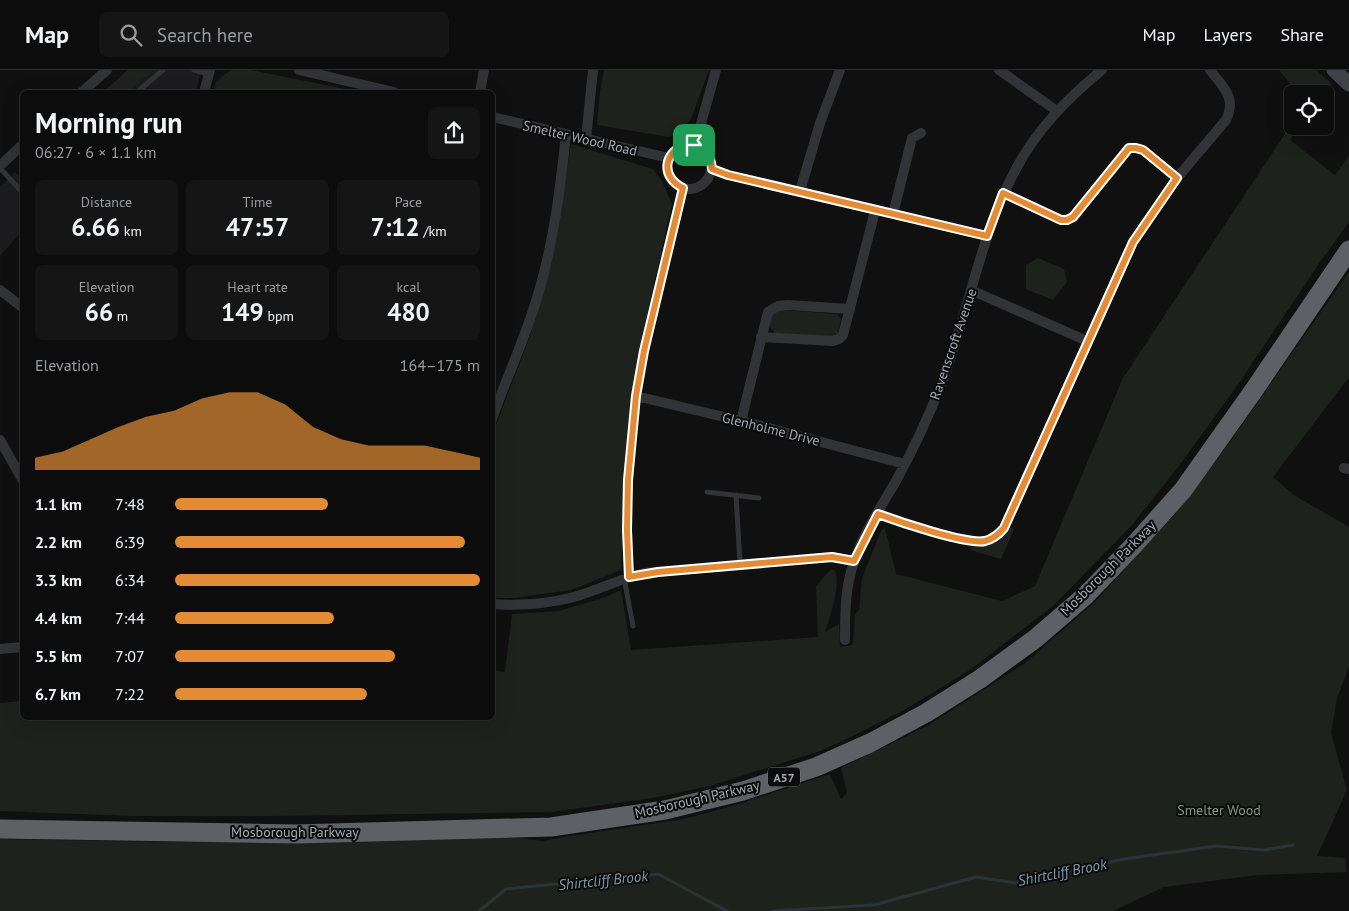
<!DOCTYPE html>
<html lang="en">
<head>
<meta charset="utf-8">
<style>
	body { margin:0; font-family:"PT Sans",sans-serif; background:#151516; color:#f1f3f6; height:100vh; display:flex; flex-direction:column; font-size:19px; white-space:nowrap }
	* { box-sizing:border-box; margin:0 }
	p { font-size:16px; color:#9a9b9d }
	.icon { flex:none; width:28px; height:28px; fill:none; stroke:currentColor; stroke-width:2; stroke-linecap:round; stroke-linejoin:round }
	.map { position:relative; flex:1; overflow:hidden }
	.sheet { position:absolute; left:20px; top:20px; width:475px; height:630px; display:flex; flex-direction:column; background:#0c0c0d; border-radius:8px; box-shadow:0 5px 20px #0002,0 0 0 1px #2c2c2e }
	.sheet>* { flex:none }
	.buttons { position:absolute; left:1284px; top:15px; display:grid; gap:10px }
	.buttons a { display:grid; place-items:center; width:50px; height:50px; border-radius:8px; background:#0c0c0d; box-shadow:0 5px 20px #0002,0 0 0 1px #2c2c2e; font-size:25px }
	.pin { position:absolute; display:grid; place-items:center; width:42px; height:42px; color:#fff; margin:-21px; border-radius:10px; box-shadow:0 2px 8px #0006 }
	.round { display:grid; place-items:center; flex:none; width:52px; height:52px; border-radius:8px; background:#151516 }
	.overview { display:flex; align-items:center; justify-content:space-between; height:85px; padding:0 15px }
	h1 { font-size:28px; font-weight:600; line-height:38px }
	.stats { display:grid; grid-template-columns:repeat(3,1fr); gap:8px; height:85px; padding:5px 15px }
	.stats div { display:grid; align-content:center; border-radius:8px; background:#151516; text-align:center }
	.stats b { font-size:25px; font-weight:600 }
	.stats small { font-size:14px; font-weight:400 }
	.stats p { font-size:14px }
	.chart { height:140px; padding:10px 15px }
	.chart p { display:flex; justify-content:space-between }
	.chart svg { width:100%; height:90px; margin-top:5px; fill:#e48c35; opacity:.7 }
	ul { padding:0 15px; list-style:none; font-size:16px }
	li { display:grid; grid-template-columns:80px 60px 1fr; align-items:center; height:38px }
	li i { height:12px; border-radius:6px; background:#e48c35 }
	header { display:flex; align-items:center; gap:30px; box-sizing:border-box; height:70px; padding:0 25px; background:#0c0c0d; border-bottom:1px solid #2c2c2e }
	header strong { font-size:24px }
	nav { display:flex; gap:28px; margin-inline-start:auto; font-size:18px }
	.search { width:350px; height:45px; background:#151516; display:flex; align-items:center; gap:12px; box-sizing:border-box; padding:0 18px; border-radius:8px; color:#9a9b9d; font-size:19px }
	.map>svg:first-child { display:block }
	.built { fill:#1c1c1e }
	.green { fill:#1d231c }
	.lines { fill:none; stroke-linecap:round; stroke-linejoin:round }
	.stream { stroke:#2a3438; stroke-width:3 }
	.lane { stroke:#313336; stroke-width:5 }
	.street { stroke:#313336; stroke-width:10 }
	.secondary { stroke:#3f4246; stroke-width:15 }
	.highway { stroke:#5d6166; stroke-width:19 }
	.route-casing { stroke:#fff; stroke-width:10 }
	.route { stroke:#e48c35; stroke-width:6 }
	.labels { text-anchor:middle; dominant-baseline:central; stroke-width:4; stroke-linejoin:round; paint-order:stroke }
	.shield { fill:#0b0b0c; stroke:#757a80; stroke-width:1 }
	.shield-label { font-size:12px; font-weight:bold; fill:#a2a9b1 }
	.street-label { font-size:14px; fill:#a2a9b1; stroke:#0b0b0c }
	.park-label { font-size:14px; fill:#7d9b7a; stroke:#0b0b0c }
	.water-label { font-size:15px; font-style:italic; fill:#7a9caa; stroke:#0b0b0c }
</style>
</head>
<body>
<header>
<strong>Map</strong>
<div class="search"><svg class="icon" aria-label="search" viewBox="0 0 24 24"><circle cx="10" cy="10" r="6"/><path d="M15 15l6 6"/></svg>Search here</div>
<nav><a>Map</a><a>Layers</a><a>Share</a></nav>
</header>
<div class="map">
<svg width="1349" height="841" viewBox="0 0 1349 841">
	<rect width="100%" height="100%" fill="#101011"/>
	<!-- built -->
	<path class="built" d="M154,0H201L196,22H129Z
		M15,102L22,108V161L0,186V117Z"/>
	<!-- green -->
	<path class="green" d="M128,0H154L129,22H103Z
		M231,0H250L361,22H213L216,11Z
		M604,0H709L691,49L678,63L669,67L597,55L600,21Z
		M1279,0H1316L1332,14L1325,24H1292V56H1300L1290,70L1335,105L1349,86V152L1318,195L1237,316L1178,397L1132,455L1054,535L970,600L904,640L851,667L820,681L710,716L652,728L552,742L272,746H133L0,741V633L22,631V648H492L493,601L505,602L512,544L559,541L606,527L621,520L631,580L818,567L816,516L831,499L835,501C841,515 830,547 825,562L839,554L840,577L853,575L855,544L859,540L862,508L881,461L885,458L896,504L1002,531L1035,516L1123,308L1287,61L1292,16Z
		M571,74L653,99L662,111L672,134L638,285L625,390L621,500L571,520L514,528H493L492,366L531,263L556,171Z
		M1038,188L1064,199L1067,212L1053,230L1026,219V195Z
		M1349,202V307L1273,407L1294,425L1349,457V597L1337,628L1331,663L1347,720L1317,786L1345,788L1346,802L1258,805L1164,817L1113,841H0V769L171,772L518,768L542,771L570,766L684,749L739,734L830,704L841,729L847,723L841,698L927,656L1024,594L1094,533L1174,445L1229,373Z
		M781,240L837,244L841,249L838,264L835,267L775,263C768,257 770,253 772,245Z
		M1010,457L1014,459L1001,489L970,480L972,475L1006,463Z"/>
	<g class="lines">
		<!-- stream -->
		<path class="stream" d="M479,841L506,819L658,804L727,841
			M773,841L874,835L976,807L1016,813L1124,789L1216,776L1264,780L1293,775"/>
		<!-- lane -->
		<path class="lane" d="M194,0L208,4
			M137,22L163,0
			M0,98L22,122
			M1003,123L1054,147L1067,150L1078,142L1129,78H1136L1143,80L1177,108
			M707,422L759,428
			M736,425L740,494
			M624,508L633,556"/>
		<!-- street -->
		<path class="street" d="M299,0L394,22
			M999,0L1057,41
			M82,22L107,0
			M204,22L210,0
			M480,22L484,0
			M492,47L669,88
			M586,69L593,0
			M667 97a22 22 0 1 1 44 0a22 22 0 1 1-44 0Z
			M695,75L716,0
			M0,96L22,75
			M712,99L727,105L987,166
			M800,121L820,53L840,0
			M893,144L912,68L921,63
			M0,220L22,237
			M971,220L1087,271
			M761,267L833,271L839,269L843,265L875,141
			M636,326L741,351L905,394
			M492,349C506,309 524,271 536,231C553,177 560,121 566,65
			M741,351L768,242L778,236L788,235L850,239
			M0,370L22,409
			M1344,398L1349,399
			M878,444C897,451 967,475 985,471C993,469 999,464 1004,458L1133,172L1177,108L1226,50C1237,28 1223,17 1210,0
			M629,507L627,460L628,410L636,326L644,281L683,118
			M492,534C520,536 547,534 574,527C598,520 620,509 644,503L832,487L854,491
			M845,570C845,544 845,517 854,492C863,464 881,437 896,411C913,380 929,346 942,312C969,242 980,165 1016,99C1037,59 1068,28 1102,0
			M0,579L22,577"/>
		<!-- secondary -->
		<path class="secondary" d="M1334,0L1349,14"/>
		<!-- highway -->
		<path class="highway" d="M0,759L296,764L551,757L665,740L743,721L816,697L870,673L926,643L980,609L1035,569L1086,525L1134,475L1183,420L1254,320L1349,180"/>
	</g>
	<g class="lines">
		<defs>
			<path id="route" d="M688,74C703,75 711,84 712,99L728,105L987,166L1003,123L1061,150H1067L1073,147L1129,78H1136L1143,80L1177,108L1133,172L1004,458C999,464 993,469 985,471C967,475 897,451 878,444L854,491L832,487L658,502L629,507L627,460L628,410L636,326L644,281L683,118C660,107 663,81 688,74Z"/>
		</defs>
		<!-- route casing -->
		<use href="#route" class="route-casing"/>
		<!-- route -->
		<use href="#route" class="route"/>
	</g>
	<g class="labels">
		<!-- shield labels -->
		<rect class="shield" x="768" y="697.5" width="32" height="19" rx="4"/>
		<g class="shield-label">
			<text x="784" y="707">A57</text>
		</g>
		<!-- street labels -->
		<g class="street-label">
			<text transform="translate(580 68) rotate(13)">Smelter Wood Road</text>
			<text transform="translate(953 274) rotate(-71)">Ravenscroft Avenue</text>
			<text transform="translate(771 359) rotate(14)">Glenholme Drive</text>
			<text transform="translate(1108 498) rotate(-45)">Mosborough Parkway</text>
			<text transform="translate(697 729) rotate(-13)">Mosborough Parkway</text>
			<text x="295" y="762">Mosborough Parkway</text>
		</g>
		<!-- park labels -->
		<g class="park-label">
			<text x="1219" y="740">Smelter Wood</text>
		</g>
		<!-- water labels -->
		<g class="water-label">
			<text transform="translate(1062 802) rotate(-11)">Shirtcliff Brook</text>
			<text transform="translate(603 810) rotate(-6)">Shirtcliff Brook</text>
		</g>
	</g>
</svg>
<div class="buttons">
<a><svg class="icon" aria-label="locate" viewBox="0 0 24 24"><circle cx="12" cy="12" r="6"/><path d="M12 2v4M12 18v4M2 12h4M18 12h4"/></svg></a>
</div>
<div class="pin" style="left:694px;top:75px;background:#1e9e55"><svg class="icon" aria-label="arrive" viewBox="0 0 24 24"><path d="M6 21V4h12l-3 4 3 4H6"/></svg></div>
<section class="sheet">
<div class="overview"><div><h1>Morning run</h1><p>06:27 · 6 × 1.1 km</p></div><a class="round"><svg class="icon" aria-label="share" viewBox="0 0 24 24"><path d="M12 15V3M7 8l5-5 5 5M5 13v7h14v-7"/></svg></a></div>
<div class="stats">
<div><p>Distance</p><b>6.66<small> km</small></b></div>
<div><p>Time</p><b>47:57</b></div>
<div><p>Pace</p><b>7:12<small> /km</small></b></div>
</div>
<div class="stats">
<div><p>Elevation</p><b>66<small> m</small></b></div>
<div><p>Heart rate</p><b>149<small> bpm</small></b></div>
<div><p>kcal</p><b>480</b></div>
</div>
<div class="chart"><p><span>Elevation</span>164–175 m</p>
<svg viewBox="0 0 160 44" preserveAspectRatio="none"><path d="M0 44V38L10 35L20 29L30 23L40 18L50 15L60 9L70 6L80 6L90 12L100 23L110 29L120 32L130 32L140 32L150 35L160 38V44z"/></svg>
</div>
<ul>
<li><b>1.1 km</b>7:48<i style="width:50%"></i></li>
<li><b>2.2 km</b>6:39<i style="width:95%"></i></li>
<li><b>3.3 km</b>6:34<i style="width:100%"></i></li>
<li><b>4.4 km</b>7:44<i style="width:52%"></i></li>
<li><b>5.5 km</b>7:07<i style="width:72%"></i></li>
<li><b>6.7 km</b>7:22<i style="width:63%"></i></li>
</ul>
</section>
</div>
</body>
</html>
